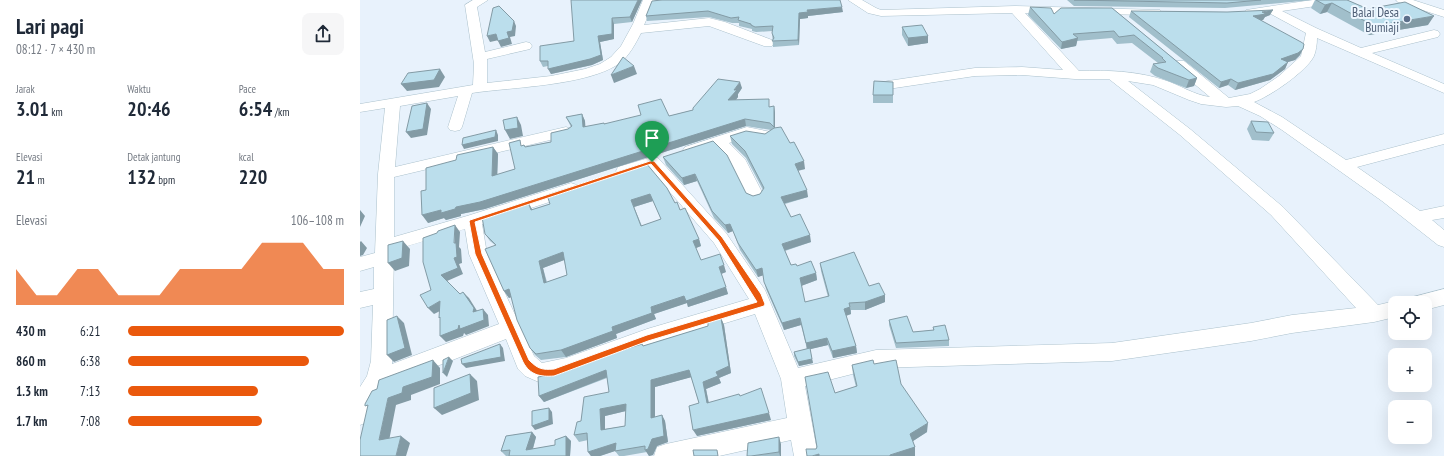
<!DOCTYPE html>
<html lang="id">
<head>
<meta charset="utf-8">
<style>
	body { margin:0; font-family:"PT Sans Narrow",sans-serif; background:#f6f6f7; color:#1f2937; height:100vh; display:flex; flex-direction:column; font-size:15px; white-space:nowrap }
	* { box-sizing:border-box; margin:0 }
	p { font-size:13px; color:#747a83 }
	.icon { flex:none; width:22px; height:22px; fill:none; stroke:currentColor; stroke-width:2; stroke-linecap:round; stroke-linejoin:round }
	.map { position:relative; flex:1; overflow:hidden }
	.sheet { display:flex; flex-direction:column; background:#fff; width:360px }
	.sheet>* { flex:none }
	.fabs { position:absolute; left:1028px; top:296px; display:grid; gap:8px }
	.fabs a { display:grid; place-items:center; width:44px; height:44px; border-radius:8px; background:#fff; box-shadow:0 4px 16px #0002; font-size:20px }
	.pin { position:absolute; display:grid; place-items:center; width:34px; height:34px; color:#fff; margin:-41px -17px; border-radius:50% 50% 50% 0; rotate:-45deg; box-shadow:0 0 4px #0007 }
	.pin .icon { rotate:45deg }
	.round { display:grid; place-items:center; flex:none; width:42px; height:42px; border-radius:8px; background:#f6f6f7 }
	.headline { display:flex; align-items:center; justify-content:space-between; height:68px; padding:0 16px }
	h1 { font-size:22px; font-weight:600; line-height:30px }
	.metrics { display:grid; grid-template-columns:repeat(3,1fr); gap:6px; height:68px; padding:4px 16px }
	.metrics div { display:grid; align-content:center }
	.metrics b { font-size:20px; font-weight:600 }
	.metrics small { font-size:11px; font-weight:400 }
	.metrics p { font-size:11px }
	.chart { height:112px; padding:8px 16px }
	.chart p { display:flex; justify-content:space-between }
	.chart svg { width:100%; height:72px; margin-top:4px; fill:#ea580c; opacity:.7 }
	ul { padding:0 16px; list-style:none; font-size:13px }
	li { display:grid; grid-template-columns:64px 48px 1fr; align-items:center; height:30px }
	li i { height:10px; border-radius:5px; background:#ea580c }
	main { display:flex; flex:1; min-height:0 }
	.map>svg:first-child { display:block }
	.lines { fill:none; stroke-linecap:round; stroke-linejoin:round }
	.minor-casing { stroke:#abc1cc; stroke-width:1 }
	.minor { fill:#fff; fill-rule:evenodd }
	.wall { fill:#a1bfcb; fill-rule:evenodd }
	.shaded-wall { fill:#839ba5 }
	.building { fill:#bbdeec; stroke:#839ba5; fill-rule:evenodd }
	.route { fill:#ea580c; stroke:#fff; fill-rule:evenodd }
	.service-dot { fill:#5c6f8a; stroke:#eef7ff; stroke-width:1.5 }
	.labels { text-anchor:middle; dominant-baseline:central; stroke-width:4; stroke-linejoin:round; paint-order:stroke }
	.far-service-label { font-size:13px; fill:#4e5e75; stroke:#eef7ff; text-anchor:end }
</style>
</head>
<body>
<main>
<section class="sheet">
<div class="headline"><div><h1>Lari pagi</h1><p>08:12 · 7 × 430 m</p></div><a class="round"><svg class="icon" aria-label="share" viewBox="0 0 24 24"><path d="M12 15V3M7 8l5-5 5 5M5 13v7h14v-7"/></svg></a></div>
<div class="metrics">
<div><p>Jarak</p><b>3.01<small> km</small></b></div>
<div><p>Waktu</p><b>20:46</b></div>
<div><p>Pace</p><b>6:54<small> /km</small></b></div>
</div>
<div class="metrics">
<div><p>Elevasi</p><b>21<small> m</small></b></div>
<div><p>Detak jantung</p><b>132<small> bpm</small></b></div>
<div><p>kcal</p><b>220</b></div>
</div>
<div class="chart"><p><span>Elevasi</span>106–108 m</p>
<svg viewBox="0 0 160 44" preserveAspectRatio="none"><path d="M0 44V22L10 38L20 38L30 22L40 22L50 38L60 38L70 38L80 22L90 22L100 22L110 22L120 6L130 6L140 6L150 22L160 22V44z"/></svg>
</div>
<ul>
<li><b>430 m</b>6:21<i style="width:100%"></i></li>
<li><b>860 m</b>6:38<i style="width:84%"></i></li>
<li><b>1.3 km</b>7:13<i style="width:60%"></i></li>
<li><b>1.7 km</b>7:08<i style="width:62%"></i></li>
</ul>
</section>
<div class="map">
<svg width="1084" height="456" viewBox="0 0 1084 456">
	<rect width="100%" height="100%" fill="#e8f2fc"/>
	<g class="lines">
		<defs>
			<path id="minor" d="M113,0H128L117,7L125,52L166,42L170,43L172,46L170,49L127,59V83L191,76L225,69L240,64L251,57L261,46L273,24L283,0H295L284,25L349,18L365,22L412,40L414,43L412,46H404L349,26L281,33C276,43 269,56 260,63C228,86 152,87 112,93L102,127L100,130L95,131L90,130L88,127L98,96L40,106L35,167L206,127L211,129L214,132L211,135L34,177V237L107,216L205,185L211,183L217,185L219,189L217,193L122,224L127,254L174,356L182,363L206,358L287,329L389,299L354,243L289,168L264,176L258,175L256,171L258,167L292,157L298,158L366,233L405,290L438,368L516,350L752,343L891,323L932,315L996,308L911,215L820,135L749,79H715L662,75L615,76L528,89L523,88L521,85L523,82L528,81L615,68L662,67L703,70L652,13L521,16L508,13L488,0H502L516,8L521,10L655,6L800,10L802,12L800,14L796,15L665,13L719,71C747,70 777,71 804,80C820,85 834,95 850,97L814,67L812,64L814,61H824L869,98L890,94L900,89L919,76L941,56L946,33L909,13L890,15L886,14L884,12L886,10L952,0H982L976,3L922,11L956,28L1001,48L1074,30L1078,31L1080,34L1078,37L1012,53L1084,84V93L957,38C957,44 956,51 954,56C947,71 909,97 894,102L922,117L986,160L1084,134V144L997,167L1060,211L1084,206V218L1072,220L1084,230V247L1078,245L1022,201L922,130L900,116L878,106L866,107L841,104L829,100L793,85L768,81L830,129L923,207L1018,305L1035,301L1042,303H1035V317L1014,322L932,333L891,341L752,361L516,368L445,386L458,456H434L431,440L359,456H294L297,447L306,444L427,418L421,379L395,314L290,346L206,378L181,383L165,376L158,369L146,339L26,386L16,403L8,422L0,425V387L7,376L11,361L13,305L0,308V292L14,289V267L0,271V257L15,253L18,174L25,108L0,112V104L113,85L114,64L105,5ZM105,229L109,254L139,324L32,364L34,250Z
				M1036,0H1053L1084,10V17L1038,2Z
				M387,127L411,132L414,135L411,138L406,140L388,137L369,143L385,159L404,196L401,200L395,202L389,200L370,161L356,147L331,155L325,153L323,150L325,147Z
				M1084,289V305L1065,310V303H1050L1053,297Z"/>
		</defs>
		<!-- minor casing -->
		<use href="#minor" class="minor-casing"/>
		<!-- minor -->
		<use href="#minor" class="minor"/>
	</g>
	<!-- wall -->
	<path class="wall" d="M282,0L272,22L254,24V39L240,42L243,60L232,65L191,74L188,66L183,67L180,61Z
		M302,0L483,12L448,16V18L440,19L439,45L413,47L412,31L396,32L392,31V29L379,26V23H372L349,17L287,21L286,16Z
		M707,0H953L865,8L714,6Z
		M955,0H987L1008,9L1068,25L1009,35L967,12L960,14L951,8Z
		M670,7L694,14L752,8L837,78L834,86L826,88L795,76L790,72L793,64L798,63L772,43L757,44L752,38L717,41L716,46L701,49L668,15Z
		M771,11L867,12L910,15L905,17L903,20H901L940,55L935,60L927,62H928L925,69L910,80L875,90L868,85L859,88L769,17Z
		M542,27L568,36V43L548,46L542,35Z
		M533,82V103H513V95Z
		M382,88L378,94V97L376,100L410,107L414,106L415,113V128L430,143L445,169L438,171L448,197L425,204L431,217L451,242L425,251L431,265L437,266L456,273L457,280L441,286L445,302L468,297L461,271L460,263L525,295V302L505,310H491V314L486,316L496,346L497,353L473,358L468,345L450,349L453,363L439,366L434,356V352L447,349L441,325L424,330L406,289L403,275L398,277L380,250L373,231L368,233L354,218L337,181L324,185L306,165L303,157L393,196L400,194L403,190L386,158L372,144L370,136L405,134L411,130L386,126L125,209L101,214V216L86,220L84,218L68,223L66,190L96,160L133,147L138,154L137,175L155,169L163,145H164L165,147L191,142L208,129L211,127L206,117L222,114L225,121V127L244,123V124L309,116L333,110Z
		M891,121L914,133L909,141L892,140L887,129Z
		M286,163L315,203L320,210L339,239L341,246L336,248L341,260L366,272L361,274L368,294L328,307L327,303L294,314L296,319L256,334L257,338L206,357L181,360L175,355L170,348L151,297L149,298L144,291L135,245L130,241L125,234L172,210L190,204ZM293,201L301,219L282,226L274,207ZM204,260L207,275L187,282L183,268Z
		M361,318L364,325L371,373L359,378L361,383L346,389L349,403L380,396L411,420L337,436L339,403L331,377L295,387V417L302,415L305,421L308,442L297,446L293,455L289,456L287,452L264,456H259L255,451L240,456H231L228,452V440L219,442L214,435L221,421L249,392L247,378L184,402L179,396L201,373L282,344L283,346L348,326ZM266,411L265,426L245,429V416Z
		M529,320L553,332L573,330V327L589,340V346L536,348L529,325Z
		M514,364L541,384L567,432L553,441L555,447V456L456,449L457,447L475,393L496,387L493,375L492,365Z
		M172,432L176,437L173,449L195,445V440L206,436L211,441L210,456H146L141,451L146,436Z
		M421,444V456H387Z"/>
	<!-- shaded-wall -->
	<path class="shaded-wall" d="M278,0H282L272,22L270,17Z
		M972,3L967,12L960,14L965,5Z
		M482,7L483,12L448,16V18L440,19L439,45L438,40L439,13L447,10Z
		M913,10L910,15L905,17L903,20L891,22L893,16L902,12Z
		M1074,16L1068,25L1009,35L1014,26Z
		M252,18L254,24V39L240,42L243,60L232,65L191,74L188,69L238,36Z
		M154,21L156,26L155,36L150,37L152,44L141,47L138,41L147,32Z
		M136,34L139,40L130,42L127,36Z
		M568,36V43L548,46V38Z
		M718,38L716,46L701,49L702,42Z
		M943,49L940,55L935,60L918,65L921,59Z
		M928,62L925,69L910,80L875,90L878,83Z
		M274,66L277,74L254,83L251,75Z
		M80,69L85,77L79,87L47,91L41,84Z
		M837,78L834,86L826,88L829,80Z
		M871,79L868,85L859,88L861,82Z
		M380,82L382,88L378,94V97L370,107L368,100L374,90Z
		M67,103L71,109L67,135L51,138L46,132Z
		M414,106L415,113V134L414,127Z
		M222,114L225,121L226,134L223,127Z
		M157,117L161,125L163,136L150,139L145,130Z
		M385,119L386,126L125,209L101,214V216L86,220L84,218L68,223L62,215L81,210L96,207Z
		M136,130L138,135V141L104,149L102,145Z
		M133,147L138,154L137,183L132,176Z
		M444,161L445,169L436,171L435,164Z
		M335,174L337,181L324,185L322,178Z
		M447,190L448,197L422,204L421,197Z
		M290,194L293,201L274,207L284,233L271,200Z
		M168,202L172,209L175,217L171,210Z
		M0,210L5,216L0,227Z
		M370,224L373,231L368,233L365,225Z
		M95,225L100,232L99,247L101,249L102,263L99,264L103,274L87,281L81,275L94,258Z
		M450,235L451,242L423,251L422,244Z
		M339,239L341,246L336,248L333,241Z
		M1,241L7,248L3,255L0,256V242Z
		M43,241L50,249L49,266L35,271L28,263Z
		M203,252L207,259L183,268L188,290L184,283L179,261Z
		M364,265L366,272L361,274L359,267Z
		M402,268L404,275L398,277L396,270Z
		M456,273L457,280L441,286L440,278Z
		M366,287L368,294L328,307L327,303L294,314L296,319L256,334L257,338L206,357L201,350L252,327L291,307L324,296Z
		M149,289L154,296L149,298L144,291Z
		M103,292L109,298L119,314L113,312Z
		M525,295V302L505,310V302Z
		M80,301L86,308L74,314L68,308Z
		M490,307L491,314L485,316L484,309Z
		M123,309L128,315L129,326L106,335L104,333L103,336L86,342L80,336L99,325Z
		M37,316L44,323L52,355L34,362L27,355Z
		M361,318L364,325L371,373L359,378L361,383L346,389L350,410L347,403L343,382Z
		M440,318L441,325L424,330L422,323Z
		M467,338L468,345L447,350L446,343Z
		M140,344L143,348L145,361L106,368L102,364Z
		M496,346L497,353L473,358L472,351Z
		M89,357L93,361L87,377L83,373Z
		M452,359L453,363L439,366L438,362Z
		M73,360L80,368V384L51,395V400L36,405L28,446L19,440L28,398L43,387Z
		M246,370L250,376L184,402L179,396Z
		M329,370L332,377L295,387V424L291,418V380Z
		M110,374L117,381L119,400L82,415L74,408Z
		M266,404L270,410L245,416V436L241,430L240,409Z
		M189,408L192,412L193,424L175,430L172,426Z
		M409,413L411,420L337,436L333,430Z
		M302,415L305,421L308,442L297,446L293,455L289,456L285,450Z
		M568,423L567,432L550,443V434Z
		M172,432L176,437L171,455L166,450Z
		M41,436L50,443L46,456H36Z
		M206,436L211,441L210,456H206Z
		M419,437L421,444V456H420L419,452Z
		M256,443L261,449L240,456H231L228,452Z
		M555,447V456H530V455Z
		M459,454V456H452Z"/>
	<!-- building -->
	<path class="building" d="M211,0H278L270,17L252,18V34L238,36L241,55L230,59L188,69V61H180V46L214,41Z
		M302,0H480L482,7L447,10L448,12L439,13L438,40L412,41L414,38L412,33L413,26L395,27L391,25V24L378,20L379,17L371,18L348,11L286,16L292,1Z
		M714,0H901L867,3Z
		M956,0H987L1008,9L1045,2L1074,16L1014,26L972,3L965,5Z
		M139,6L154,21L152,31L147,32L149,38L138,41L136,34L127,36L133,8Z
		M670,7L691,8L694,14L701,8H752L837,78L829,80L798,68L793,64L806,62L802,58H803L774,35L759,37L754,31L713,34L718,38L702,42Z
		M913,10L902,12L906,14L893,16L941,42L944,44L943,49L938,53L921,59L928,62L913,74L878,83L871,79L861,82L771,11L867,12Z
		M562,25L568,36L548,38L542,27Z
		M263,57L274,66L251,75Z
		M80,69L74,80L41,84L48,73Z
		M358,79L380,82L374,90H377L368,100L409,99V107L414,106V127L410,123L385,119L120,202L96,207L95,209L81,213V210L62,215L61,191L66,190V168L96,160L97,155L133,147L132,176L155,169L149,143L160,140L161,146L164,145L165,147L191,142V133L208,129L212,126L206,117L222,114L223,127L244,123V124L281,115L278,105L301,99L309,116L333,110V108Z
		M514,81L533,82V95H513Z
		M67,103L63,129L46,132L52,106Z
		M157,117L158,128L145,130L143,120Z
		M891,121L908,122L914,133L896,132Z
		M421,127L430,143L434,142L444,161L435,164L447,190L421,197L431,217L440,214L450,235L422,244L431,265L436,264L437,266L451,261L456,273L440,278L445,302L469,296L460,263L494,252L509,286L519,283L525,295L505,302L489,303L490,307L484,309L496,346L472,351L467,338L446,343L440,318L422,323L404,282L402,268L396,270L378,243L370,224L365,225L352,211L335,174L322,178L303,157L353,141L367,155L386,193L393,196L400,194L404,188L385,151L370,136L386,131L405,134L414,128Z
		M136,130L135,137L102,145L103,138Z
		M286,163L307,188L315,203L317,202L320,210L325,208L339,239L333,241L341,260L360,254L364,265L359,267L366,287L326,301L324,296L291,307L292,313L252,327L253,331L201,350L176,354L170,348L157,320L149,289L144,291L125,249L136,245L125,234L122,217L168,202L171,210L190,204L187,195ZM290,194L301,219L281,226L271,200ZM203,252L207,275L184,283L179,261Z
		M95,225L94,243H96L97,257L94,258L98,268L81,275L100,294L103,292L114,308L113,312L123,309L124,320L100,329L99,325L98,329L80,336V317L79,318L80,301L68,308L60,295L71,290L63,262V238L77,233L78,231Z
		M43,241L42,258L28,263V245Z
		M37,316L45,348L27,355V320Z
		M547,316L553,332L574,330L573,327L585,325L589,340L536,343L529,320Z
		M361,318L369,366L356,372L358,376L343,382L347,403L379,394L380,396L401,388L409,413L333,430L329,406L339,403L329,370L291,380V418L302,415L304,436L292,439L288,449L285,450V446L255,451L256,443L228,452L227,433L214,435L217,422L221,421L224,397L249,392L246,370L179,396L178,377L201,373L259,351L282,344L283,346L348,326V322ZM266,404L265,426L241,430L240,409Z
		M140,344L141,357L102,364L101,359Z
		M450,348L452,359L438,362L434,352Z
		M89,357L83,373V360Z
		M73,360L72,377L43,387L42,393L28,398L19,440L41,436L36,456H0V440L8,405L5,406V404L12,391L17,389L19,380Z
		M513,360L514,364L536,360L541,384L568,423L550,434L555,447L530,455V456H459V454L452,456H447L446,449H456L457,447L445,377L468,372L475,393L497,386L492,365Z
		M110,374L111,393L74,408V388Z
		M189,408V420L172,426V411Z
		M172,432L166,450L195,445V440L206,436V456H149L150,450L141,451L146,436Z
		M419,437V452L391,456H387L388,443Z
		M333,450H357L358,456H334Z"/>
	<!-- route -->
	<path class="route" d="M290,161H294L362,237L401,294L405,304L404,306L288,341L194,376C180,377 170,375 163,362L115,254L109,221L110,220ZM291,164L358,240L397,302L287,335L194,369C182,370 178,369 169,360L122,254L115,222Z"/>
	<!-- markers -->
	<circle class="service-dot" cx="1047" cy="19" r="4"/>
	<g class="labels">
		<!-- far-service labels -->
		<g class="far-service-label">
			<text x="1039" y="12">Balai Desa<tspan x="1039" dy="15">Bumiaji</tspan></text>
		</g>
	</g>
</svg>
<div class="fabs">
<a><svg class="icon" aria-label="locate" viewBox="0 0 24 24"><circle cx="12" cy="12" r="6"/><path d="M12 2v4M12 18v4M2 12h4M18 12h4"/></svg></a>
<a>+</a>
<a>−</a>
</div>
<div class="pin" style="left:292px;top:162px;background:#1e9e55"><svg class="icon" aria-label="arrive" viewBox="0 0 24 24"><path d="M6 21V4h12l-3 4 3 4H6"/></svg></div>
</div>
</main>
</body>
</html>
